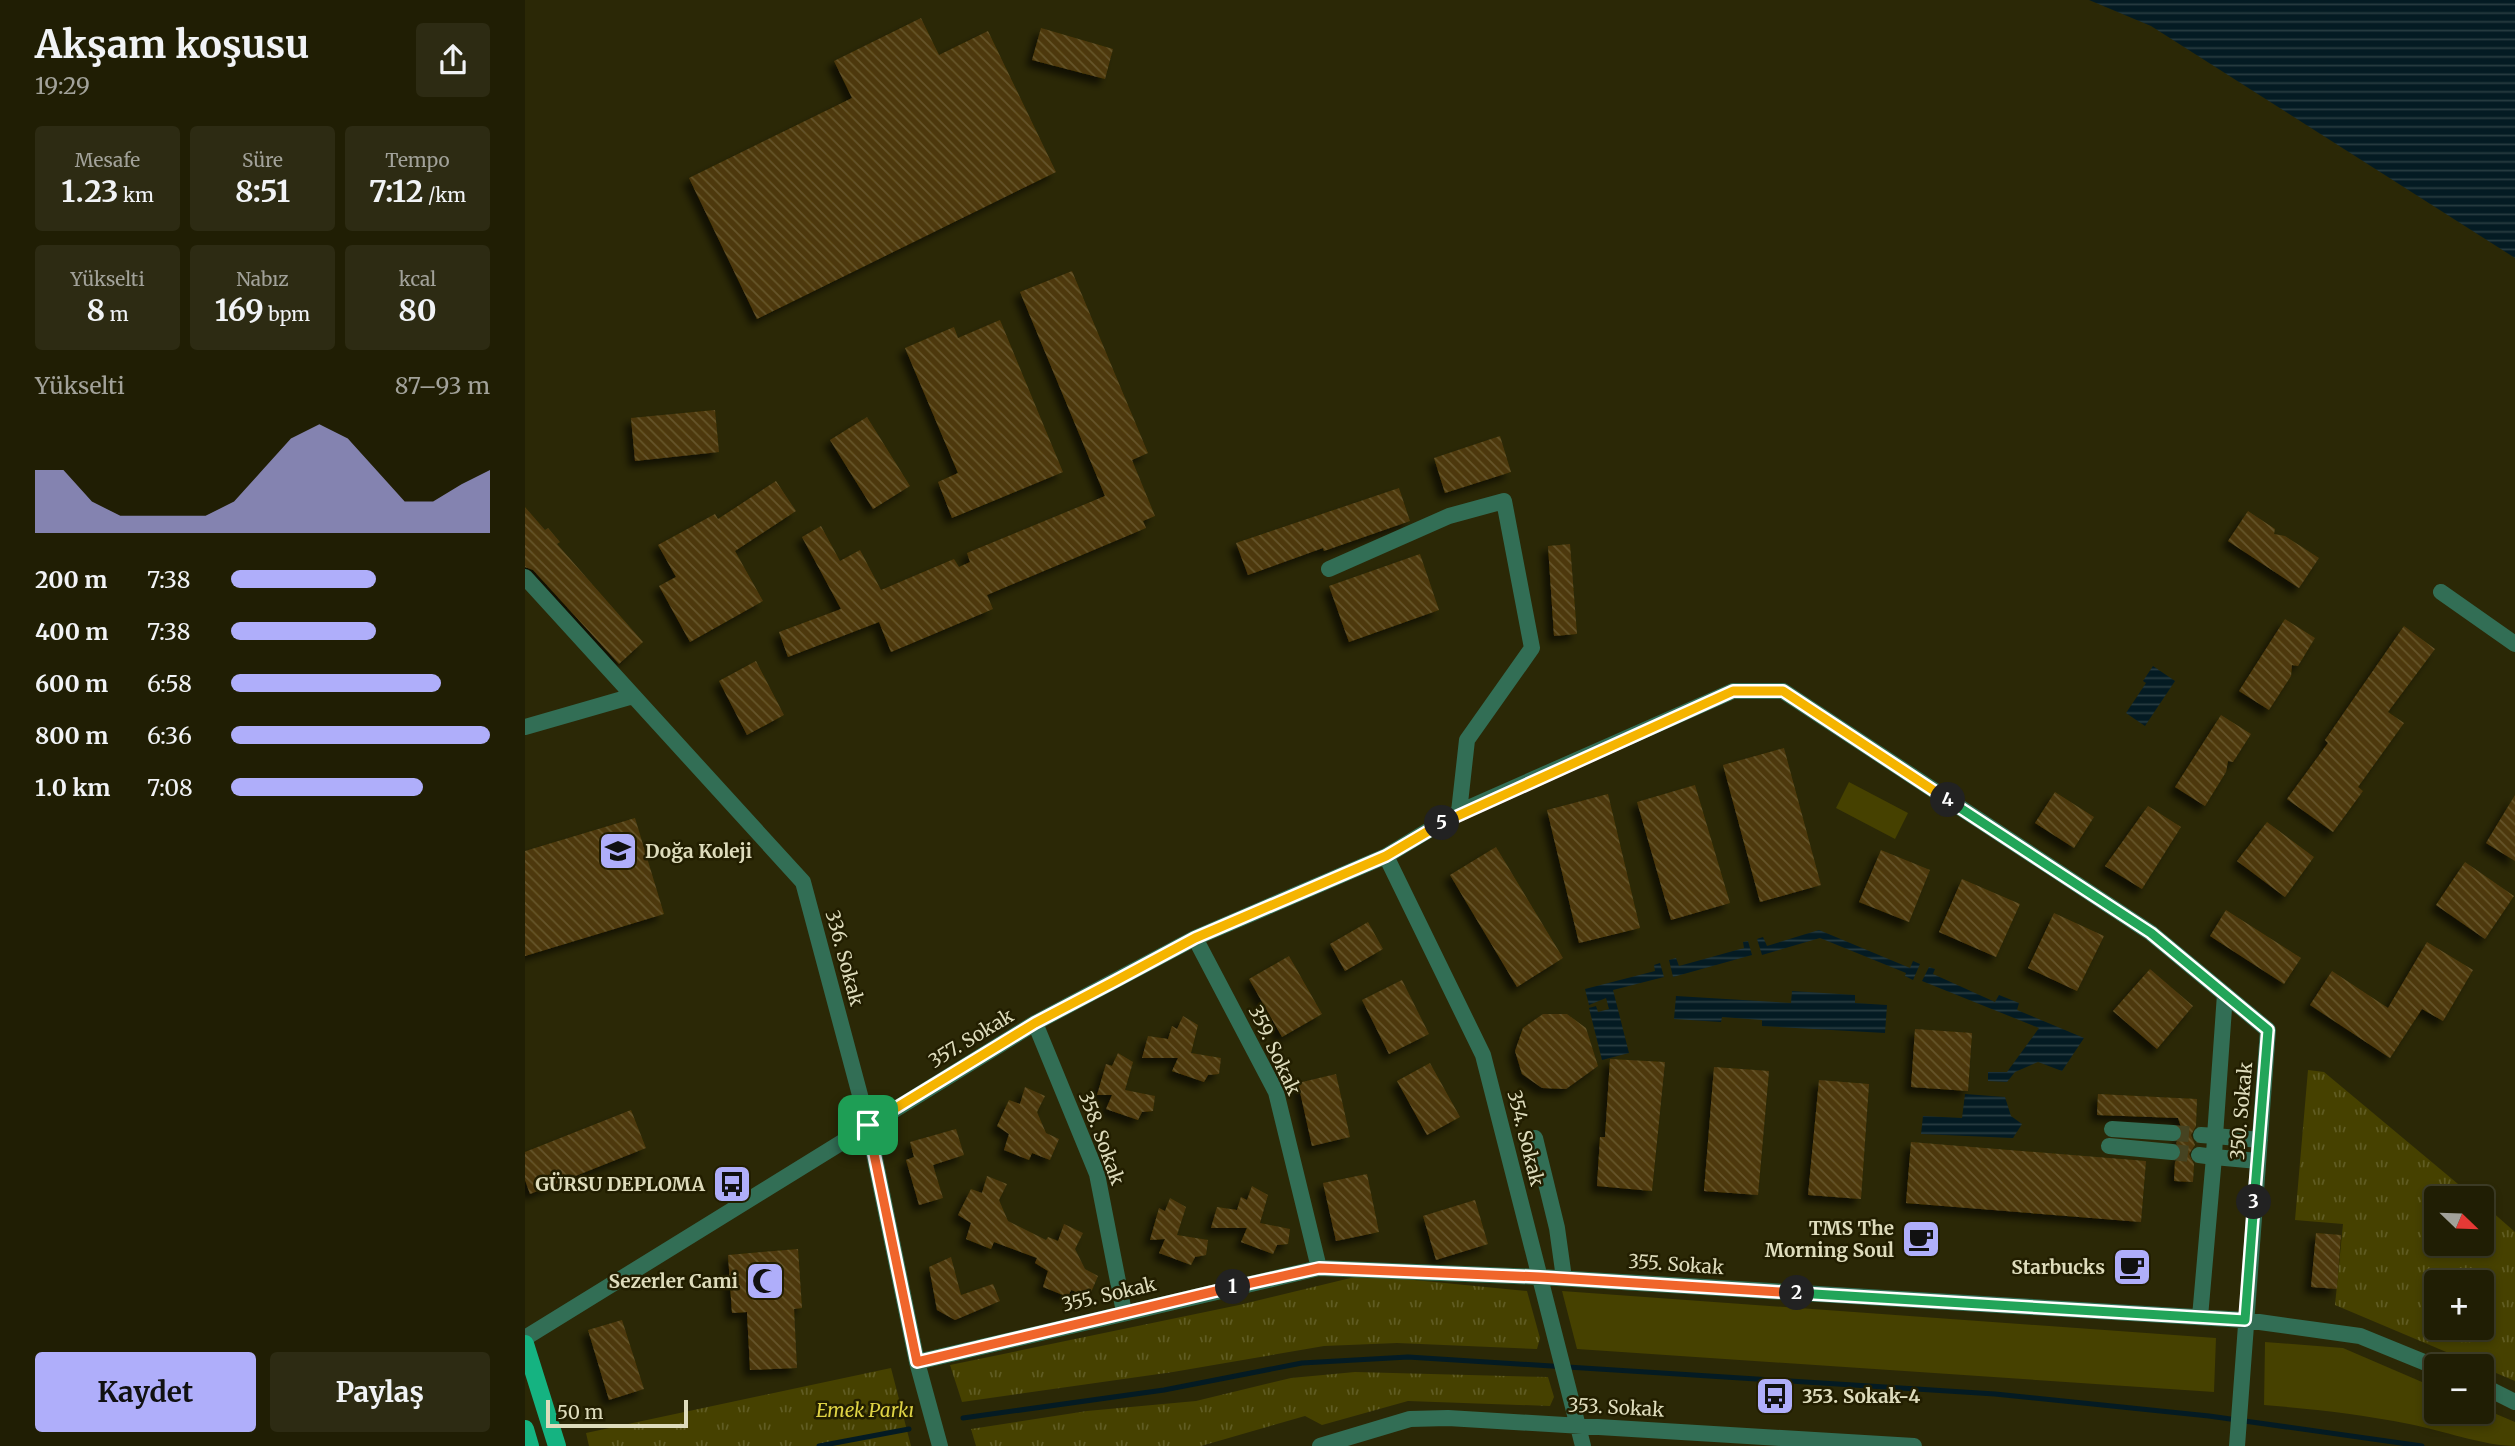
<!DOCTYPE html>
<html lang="tr">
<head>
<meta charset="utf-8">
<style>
	body { margin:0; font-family:Merriweather,serif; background:#2d2b13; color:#f1f3f6; height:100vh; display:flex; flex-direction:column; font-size:26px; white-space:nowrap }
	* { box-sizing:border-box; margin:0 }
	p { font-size:23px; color:#a2a29a }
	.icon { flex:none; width:38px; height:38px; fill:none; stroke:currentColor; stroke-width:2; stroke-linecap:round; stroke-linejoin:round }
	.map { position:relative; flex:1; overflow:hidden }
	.sheet { display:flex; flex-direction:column; background:#201e04; width:525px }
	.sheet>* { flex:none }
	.needle { width:46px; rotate:113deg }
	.tools { position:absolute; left:1899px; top:1186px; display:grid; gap:14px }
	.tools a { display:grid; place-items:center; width:70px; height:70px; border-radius:7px; background:#201e04; box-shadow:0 4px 10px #0003,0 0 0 2px #3d3c26; font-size:35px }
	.scale { position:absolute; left:21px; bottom:18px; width:142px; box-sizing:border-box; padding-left:7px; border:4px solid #dedcbc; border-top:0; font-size:19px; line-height:24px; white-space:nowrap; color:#dedcbc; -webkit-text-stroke:5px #221e00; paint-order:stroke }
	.pin { position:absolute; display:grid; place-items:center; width:60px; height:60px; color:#fff; margin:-30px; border-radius:14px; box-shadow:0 4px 10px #0006 }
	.km { position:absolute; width:35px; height:35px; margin:-18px; border-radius:50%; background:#222; color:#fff; font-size:19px; line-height:35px; text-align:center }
	.round { display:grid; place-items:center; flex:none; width:74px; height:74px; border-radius:7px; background:#2d2b13 }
	.headline { display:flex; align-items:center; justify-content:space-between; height:119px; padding:0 35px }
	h1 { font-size:38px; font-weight:700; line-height:52px }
	.metrics { display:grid; grid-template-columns:repeat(3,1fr); gap:10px; height:119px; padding:7px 35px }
	.metrics div { display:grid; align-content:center; border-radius:7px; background:#2d2b13; text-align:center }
	.metrics b { font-size:30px; font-weight:700 }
	.metrics small { font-size:19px; font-weight:400 }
	.metrics p { font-size:19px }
	.chart { height:196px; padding:14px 35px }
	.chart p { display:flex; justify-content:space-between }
	.chart svg { width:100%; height:126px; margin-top:7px; fill:#afaefa; opacity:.7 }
	.primary-button { display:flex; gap:14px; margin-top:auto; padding:14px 35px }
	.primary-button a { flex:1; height:80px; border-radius:7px; background:#afaefa; color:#111; font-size:28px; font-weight:700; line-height:80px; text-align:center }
	.primary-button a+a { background:#2d2b13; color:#f1f3f6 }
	ul { padding:0 35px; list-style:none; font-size:23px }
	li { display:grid; grid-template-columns:112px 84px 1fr; align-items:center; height:52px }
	li i { height:18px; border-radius:9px; background:#afaefa }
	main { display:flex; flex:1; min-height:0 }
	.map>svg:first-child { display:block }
	.green { fill:#464100 }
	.park { fill:url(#park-tufts); fill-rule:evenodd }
	.water { fill:url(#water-rules) }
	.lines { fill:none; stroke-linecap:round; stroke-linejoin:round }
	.stream { stroke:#041b23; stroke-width:5 }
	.building { fill:url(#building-back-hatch); filter:url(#shadow) }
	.street-tunnel { stroke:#464321; stroke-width:16; stroke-dasharray:16 8; stroke-linecap:butt }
	.street { stroke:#326e55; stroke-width:16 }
	.primary { stroke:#15b381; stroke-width:18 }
	.split-1-casing { stroke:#fff; stroke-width:14 }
	.split-2-casing { stroke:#fff; stroke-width:14 }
	.split-3-casing { stroke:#fff; stroke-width:14 }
	.split-4-casing { stroke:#fff; stroke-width:14 }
	.split-5-casing { stroke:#fff; stroke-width:14 }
	.split-6-casing { stroke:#fff; stroke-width:14 }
	.split-1 { stroke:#f0652b; stroke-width:9 }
	.split-2 { stroke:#f0652b; stroke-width:9 }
	.split-3 { stroke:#22a559; stroke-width:9 }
	.split-4 { stroke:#22a559; stroke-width:9 }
	.split-5 { stroke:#f5b400; stroke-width:9 }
	.split-6 { stroke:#f5b400; stroke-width:9 }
	.labels { text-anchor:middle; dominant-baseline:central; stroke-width:5; stroke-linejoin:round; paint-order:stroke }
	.poi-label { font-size:19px; font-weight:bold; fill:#dedcbc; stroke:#221e00; text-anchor:end }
	.street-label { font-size:19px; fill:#dedcbc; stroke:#221e00 }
	.park-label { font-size:19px; font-style:italic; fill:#dfd344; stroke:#221e00 }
</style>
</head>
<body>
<main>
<section class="sheet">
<div class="headline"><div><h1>Akşam koşusu</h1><p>19:29</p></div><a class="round"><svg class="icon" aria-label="share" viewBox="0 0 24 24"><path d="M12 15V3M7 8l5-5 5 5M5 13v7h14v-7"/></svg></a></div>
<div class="metrics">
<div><p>Mesafe</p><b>1.23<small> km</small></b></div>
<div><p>Süre</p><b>8:51</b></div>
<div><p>Tempo</p><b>7:12<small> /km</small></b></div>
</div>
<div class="metrics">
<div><p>Yükselti</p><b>8<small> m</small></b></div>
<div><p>Nabız</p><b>169<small> bpm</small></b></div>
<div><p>kcal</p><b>80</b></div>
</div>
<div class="chart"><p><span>Yükselti</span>87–93 m</p>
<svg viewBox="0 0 160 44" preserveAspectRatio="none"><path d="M0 44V22L10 22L20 33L30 38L40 38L50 38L60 38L70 33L80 22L90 11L100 6L110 11L120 22L130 33L140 33L150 27L160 22V44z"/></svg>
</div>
<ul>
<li><b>200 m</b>7:38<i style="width:56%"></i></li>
<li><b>400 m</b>7:38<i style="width:56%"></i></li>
<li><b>600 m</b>6:58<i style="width:81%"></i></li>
<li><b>800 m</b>6:36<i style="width:100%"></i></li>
<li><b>1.0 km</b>7:08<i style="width:74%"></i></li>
</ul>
<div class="primary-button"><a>Kaydet</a><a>Paylaş</a></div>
</section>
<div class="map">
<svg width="1990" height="1446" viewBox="0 0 1990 1446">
	<defs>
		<pattern id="park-tufts" width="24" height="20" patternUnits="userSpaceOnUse" patternTransform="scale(1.75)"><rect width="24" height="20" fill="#464100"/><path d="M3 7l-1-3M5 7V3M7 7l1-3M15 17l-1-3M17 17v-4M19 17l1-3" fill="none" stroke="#605c23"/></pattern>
		<pattern id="water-rules" width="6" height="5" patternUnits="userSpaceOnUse" patternTransform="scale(1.75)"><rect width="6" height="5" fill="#041b23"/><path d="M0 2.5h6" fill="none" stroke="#283c41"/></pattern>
		<pattern id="building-back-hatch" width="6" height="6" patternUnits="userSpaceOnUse" patternTransform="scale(1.75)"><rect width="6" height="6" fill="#4d390a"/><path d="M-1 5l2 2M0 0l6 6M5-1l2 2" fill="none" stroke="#66552c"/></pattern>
		<filter id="shadow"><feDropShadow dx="-6" dy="6" stdDeviation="3.5" flood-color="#0009"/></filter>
	</defs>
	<rect width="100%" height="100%" fill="#2b2806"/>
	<!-- green -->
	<path class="green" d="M1324,782L1383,813L1370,839L1311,808Z
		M1037,1291L1691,1338L1689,1392L1052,1349Z
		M1740,1342L1818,1348L1911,1388V1412H1956L1957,1408L1990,1422V1446C1959,1446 1916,1430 1884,1424C1836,1414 1788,1409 1739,1405Z"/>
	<!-- park -->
	<path class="park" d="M1783,1070L1799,1072L1951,1199H1911V1244H1956L1957,1203L1990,1232V1381L1810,1305L1818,1224L1770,1220ZM1911,1283H1956V1328H1911Z
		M838,1275L1002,1291L1015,1338L1012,1349L872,1343L799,1346L648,1372L437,1402L425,1365L714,1305Z
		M366,1368L386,1446H64L61,1433Z
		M830,1372L1023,1377L1029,1397L1025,1406L883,1401L797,1425L780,1416L676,1446H451L446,1429L562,1411L671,1401L766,1378Z"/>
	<!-- water -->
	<path class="water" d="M1564,0H1990V258L1626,26Z
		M1628,666L1650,681L1620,726L1601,713L1621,683L1618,681Z
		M1294,930L1385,968L1388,961L1395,964L1388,980L1380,976L1381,973L1295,938L1237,955L1232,939L1238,937L1242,946Z
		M1223,941L1227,955L1148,977L1144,960L1151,958L1154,966L1219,948L1218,942Z
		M1135,963L1139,977L1088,990L1104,1053L1077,1060L1064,1008L1071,1006L1073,1012L1084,1009L1081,998L1064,1005L1060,989L1130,971L1129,965Z
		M1404,967L1410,969L1408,974L1470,1002L1474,995L1494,1003L1492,1010L1559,1038L1537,1071L1513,1062L1490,1072L1482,1082L1463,1081V1072H1482L1514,1028L1397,981Z
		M1267,991L1330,995V1003L1362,1005L1360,1033L1237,1026V1020L1197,1017L1196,1022L1149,1019L1151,996L1266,1003Z
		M1440,1094L1480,1097L1486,1116L1497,1124L1488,1138L1396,1134L1398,1116L1437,1118Z"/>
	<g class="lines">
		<!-- stream -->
		<path class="stream" d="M438,1418L639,1390L777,1363L883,1357L1470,1394L1684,1416L1897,1446
			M294,1446L384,1429"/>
	</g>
	<!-- building -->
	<path class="building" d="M396,18L414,55L463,31L531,172L232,319L164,178L327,98L309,61Z
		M516,28L588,49L580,79L507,60Z
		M547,271L623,453L607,460L630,516L618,521L621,528L462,595L468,609L366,652L354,622L263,657L254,632L316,609L277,537L296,526L315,561L335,550L356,590L429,559L434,567L445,562L442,553L580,496L495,292Z
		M475,320L538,472L427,518L413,482L433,473L380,348L429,327L433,338Z
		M190,410L194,452L110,461L106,418Z
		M342,417L385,486L348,509L305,440Z
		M975,436L986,472L920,493L909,458Z
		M251,481L271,511L210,551L238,601L165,642L134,586L151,577L133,545L190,514L193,519Z
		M874,488L885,521L799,551L798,548L723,575L711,543Z
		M0,507L20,530L23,528L35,542L32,544L118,642L94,664L8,570L0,567Z
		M1723,511L1750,529L1749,534L1760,536L1794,558L1774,588L1703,541Z
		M1045,544L1052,634L1029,636L1023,546Z
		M895,554L914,610L824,642L804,586Z
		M1760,619L1790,638L1773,666L1767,665L1766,676L1744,710L1714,691Z
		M1879,626L1910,649L1863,712L1879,723L1833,787L1838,791L1808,832L1762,799L1803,743L1800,740Z
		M231,661L259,715L222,735L194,681Z
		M1696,715L1726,734L1708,762L1703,761L1701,772L1680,806L1650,787Z
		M1259,748L1296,885L1235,902L1198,765Z
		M1170,785L1205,903L1146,920L1112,802Z
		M1530,792L1569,817L1549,848L1510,823Z
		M1083,794L1115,928L1054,943L1022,810Z
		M1990,795V861L1961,843Z
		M1623,806L1656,827L1617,889L1580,866Z
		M110,818L139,914L0,956V851Z
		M1742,822L1789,857L1760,897L1712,861Z
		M971,847L1038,958L992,987L925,875Z
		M1356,850L1405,870L1384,922L1334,902Z
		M1940,862L1989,896L1960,939L1911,905Z
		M1437,879L1495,904L1471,957L1414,932Z
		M1701,910L1776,958L1759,984L1685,936Z
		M1529,913L1579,936L1552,991L1503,968Z
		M843,922L858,949L820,971L805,944Z
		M1902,942L1948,970L1918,1021L1897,1009L1865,1058L1785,1005L1807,971L1863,1008Z
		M764,956L797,1014L757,1037L724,979Z
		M1625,969L1668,1006L1632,1049L1588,1011Z
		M877,980L904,1034L864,1054L837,1000Z
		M1018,1014H1042L1061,1028L1073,1066L1041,1089L1017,1088L997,1074L990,1051L998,1028Z
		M658,1016L673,1025L666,1053L696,1058L694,1074L683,1075L679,1082L647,1071L653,1058H617L623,1036L643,1039L647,1026L652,1029Z
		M1390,1029L1447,1033L1443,1091L1386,1087Z
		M593,1053L608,1062L600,1090L630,1096L628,1111L617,1112L613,1120L581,1109L587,1095H572L581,1064L587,1066Z
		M1085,1059L1140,1062L1127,1191L1072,1186L1075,1137H1080Z
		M905,1063L935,1117L902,1135L872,1081Z
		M1189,1067L1244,1071L1233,1195L1179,1191Z
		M811,1074L825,1137L787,1146L773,1083Z
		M1294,1080L1344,1084L1336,1199L1283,1195Z
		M500,1087L520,1096L512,1112L521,1133L534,1139L525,1160L507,1153L504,1160L479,1150L484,1134L472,1126L484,1100L495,1104Z
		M1573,1094L1672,1099L1671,1126L1666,1135L1670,1145L1664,1154L1669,1164L1668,1182L1649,1181L1650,1162L1657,1152L1651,1143L1658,1133L1653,1118L1572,1115Z
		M106,1110L121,1148L5,1194L0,1180V1152Z
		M431,1129L439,1155L408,1165L418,1198L394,1205L381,1160L389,1157L385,1142Z
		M1386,1142L1621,1161L1616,1222L1381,1203Z
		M842,1174L854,1232L811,1241L798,1183Z
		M462,1176L482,1184L474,1200L483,1221L521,1240L523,1237L533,1241L539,1224L558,1233L550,1249L560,1269L573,1276L564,1297L546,1290L543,1297L518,1287L523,1271L510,1263L512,1258L469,1242L466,1249L441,1239L446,1223L433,1215L446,1189L457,1193Z
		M727,1186L743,1195L735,1223L765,1229L763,1244L752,1245L748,1254L716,1242L722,1228H686L692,1207L712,1210L716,1197L722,1200Z
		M645,1198L661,1207L652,1235L683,1240L681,1255L670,1257L666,1265L634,1253L640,1239L625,1240L634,1208L640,1211Z
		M950,1200L963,1244L911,1260L898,1216Z
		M1791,1233L1816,1235L1812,1289L1786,1287Z
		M273,1249L277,1308L269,1309L272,1368L225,1370L222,1312L207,1313L203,1255Z
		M426,1257L436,1295L468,1284L475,1301L430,1320L412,1310L404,1267Z
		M97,1320L119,1389L84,1400L63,1330Z"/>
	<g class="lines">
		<!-- street-tunnel -->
		<path class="street-tunnel" d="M1648,1133L1676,1135
			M1647,1152L1674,1155"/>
		<!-- street -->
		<path class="street" d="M804,569L924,516L979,501L1007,648L942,740L934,812
			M0,577L278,882L343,1125L392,1362L415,1446
			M1916,592L1990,644
			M0,727L108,696
			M861,856L958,1055L1058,1446
			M670,938L751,1092L794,1268
			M510,1023L572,1174L599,1312
			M1587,1129L1648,1133
			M1676,1135L1690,1136L1700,994
			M1010,1138L1032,1228L1039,1278
			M1584,1146L1647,1152
			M1674,1155L1689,1157L1690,1136L1735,1140
			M1675,1317L1689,1157L1733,1161
			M0,1338L510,1023L670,938L861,856L934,812L1208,691H1258L1626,933L1743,1030L1712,1446
			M392,1362L794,1268L1015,1277L1720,1320L1835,1336L1911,1367
			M1956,1385L1990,1402
			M795,1446L885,1419L923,1418L1389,1446"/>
		<!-- primary -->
		<path class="primary" d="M0,1344L32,1446
			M0,1429L5,1446"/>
	</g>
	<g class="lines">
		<defs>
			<path id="split-1" d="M343,1125L392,1362L708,1287"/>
			<path id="split-2" d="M708,1287L794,1268L1015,1277L1272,1293"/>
			<path id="split-3" d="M1272,1293L1720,1320L1729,1202"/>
			<path id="split-4" d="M1423,800L1626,933L1743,1030L1729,1202"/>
			<path id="split-5" d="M917,823L1208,691H1258L1423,800"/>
			<path id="split-6" d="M343,1125L510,1023L590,981L670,938L861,856L917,823"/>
		</defs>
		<!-- split-1 casing -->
		<use href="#split-1" class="split-1-casing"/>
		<!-- split-2 casing -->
		<use href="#split-2" class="split-2-casing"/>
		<!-- split-3 casing -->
		<use href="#split-3" class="split-3-casing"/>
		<!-- split-4 casing -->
		<use href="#split-4" class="split-4-casing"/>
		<!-- split-5 casing -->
		<use href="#split-5" class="split-5-casing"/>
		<!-- split-6 casing -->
		<use href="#split-6" class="split-6-casing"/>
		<!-- split-1 -->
		<use href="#split-1" class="split-1"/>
		<!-- split-2 -->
		<use href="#split-2" class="split-2"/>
		<!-- split-3 -->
		<use href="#split-3" class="split-3"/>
		<!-- split-4 -->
		<use href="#split-4" class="split-4"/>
		<!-- split-5 -->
		<use href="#split-5" class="split-5"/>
		<!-- split-6 -->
		<use href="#split-6" class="split-6"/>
	</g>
	<!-- icons -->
	<defs>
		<symbol id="school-square" viewBox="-11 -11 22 22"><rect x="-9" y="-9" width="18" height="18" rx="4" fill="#afaefa" stroke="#221e00"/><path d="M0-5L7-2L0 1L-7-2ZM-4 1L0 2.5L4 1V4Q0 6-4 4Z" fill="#111"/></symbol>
		<symbol id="bus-square" viewBox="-11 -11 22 22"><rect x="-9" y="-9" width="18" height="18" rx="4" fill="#afaefa" stroke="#221e00"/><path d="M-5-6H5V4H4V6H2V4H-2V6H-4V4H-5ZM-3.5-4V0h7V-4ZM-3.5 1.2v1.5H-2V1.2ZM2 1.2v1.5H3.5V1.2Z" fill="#111"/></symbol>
		<symbol id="cafe-square" viewBox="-11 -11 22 22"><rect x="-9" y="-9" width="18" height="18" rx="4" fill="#afaefa" stroke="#221e00"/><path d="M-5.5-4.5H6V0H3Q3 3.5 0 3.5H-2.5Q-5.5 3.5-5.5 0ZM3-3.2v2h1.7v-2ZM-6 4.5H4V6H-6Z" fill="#111"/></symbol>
		<symbol id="mosque-square" viewBox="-11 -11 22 22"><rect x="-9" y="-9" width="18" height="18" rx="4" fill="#afaefa" stroke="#221e00"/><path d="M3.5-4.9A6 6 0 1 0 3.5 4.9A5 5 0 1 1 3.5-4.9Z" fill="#111"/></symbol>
	</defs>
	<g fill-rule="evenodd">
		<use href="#school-square" x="71" y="829" width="44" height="44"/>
		<use href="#bus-square" x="185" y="1162" width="44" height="44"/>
		<use href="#cafe-square" x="1374" y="1217" width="44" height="44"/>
		<use href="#cafe-square" x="1585" y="1245" width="44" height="44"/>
		<use href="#mosque-square" x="218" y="1259" width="44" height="44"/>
		<use href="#bus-square" x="1228" y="1374" width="44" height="44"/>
	</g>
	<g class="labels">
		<!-- poi labels -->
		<g class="poi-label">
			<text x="120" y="851" text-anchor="start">Doğa Koleji</text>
			<text x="180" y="1184">GÜRSU DEPLOMA</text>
			<text x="1369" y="1228">TMS The<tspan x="1369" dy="22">Morning Soul</tspan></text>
			<text x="1580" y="1267">Starbucks</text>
			<text x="213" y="1281">Sezerler Cami</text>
			<text x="1277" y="1396" text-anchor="start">353. Sokak-4</text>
		</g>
		<!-- street labels -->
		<g class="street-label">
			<text transform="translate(320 958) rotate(75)">336. Sokak</text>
			<text transform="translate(446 1038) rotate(-31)">357. Sokak</text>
			<text transform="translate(750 1050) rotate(65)">359. Sokak</text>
			<text transform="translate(1716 1111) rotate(-85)">350. Sokak</text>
			<text transform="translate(577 1138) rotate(70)">358. Sokak</text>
			<text transform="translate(1001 1138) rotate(76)">354. Sokak</text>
			<text transform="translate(1151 1264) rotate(4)">355. Sokak</text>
			<text transform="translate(584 1294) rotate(-13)">355. Sokak</text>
			<text transform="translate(1091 1407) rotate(3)">353. Sokak</text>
		</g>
		<!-- park labels -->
		<g class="park-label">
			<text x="340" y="1410">Emek Parkı</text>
		</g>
	</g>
</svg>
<div class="tools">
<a><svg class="needle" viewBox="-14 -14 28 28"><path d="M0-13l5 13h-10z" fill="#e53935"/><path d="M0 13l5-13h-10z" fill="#a2a29a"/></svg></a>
<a>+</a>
<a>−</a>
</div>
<div class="scale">50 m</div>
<div class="pin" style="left:343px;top:1125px;background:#1e9e55"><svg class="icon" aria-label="arrive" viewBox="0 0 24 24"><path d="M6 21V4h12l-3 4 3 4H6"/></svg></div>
<b class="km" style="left:708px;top:1287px">1</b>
<b class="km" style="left:1272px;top:1293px">2</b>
<b class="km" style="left:1729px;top:1202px">3</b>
<b class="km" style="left:1423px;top:800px">4</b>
<b class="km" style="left:917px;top:823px">5</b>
</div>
</main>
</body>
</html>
